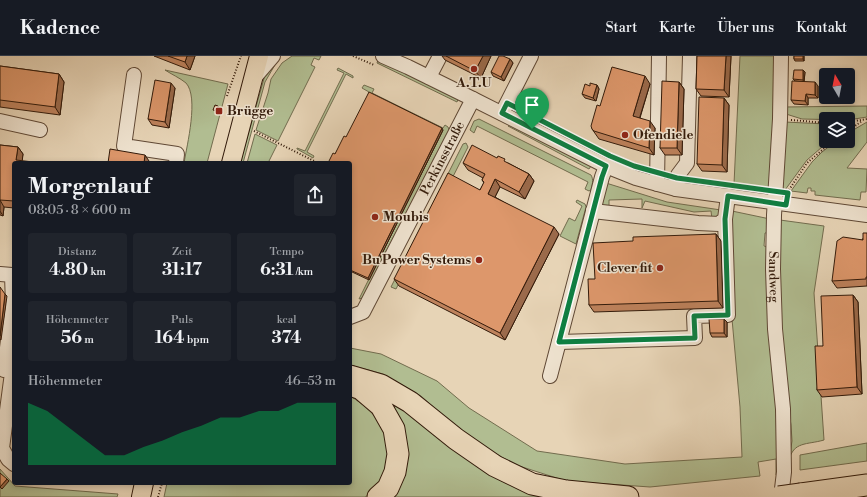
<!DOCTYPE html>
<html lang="de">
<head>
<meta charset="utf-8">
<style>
	body { margin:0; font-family:"Libre Bodoni",serif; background:#20242c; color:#f1f3f6; height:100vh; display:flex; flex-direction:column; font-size:15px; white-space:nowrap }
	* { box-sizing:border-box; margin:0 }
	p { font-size:13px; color:#9ea1a6 }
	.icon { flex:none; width:22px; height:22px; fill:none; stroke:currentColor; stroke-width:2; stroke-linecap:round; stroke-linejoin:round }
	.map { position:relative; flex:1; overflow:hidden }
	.details { position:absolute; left:12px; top:105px; width:340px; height:324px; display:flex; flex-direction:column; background:#171b24; border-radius:4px; box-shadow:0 2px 6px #0003 }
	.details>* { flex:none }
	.needle { width:26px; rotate:350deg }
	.tools { position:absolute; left:819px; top:12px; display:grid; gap:8px }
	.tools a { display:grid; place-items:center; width:36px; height:36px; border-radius:4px; background:#171b24; box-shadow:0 2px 6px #0003; font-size:20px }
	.pin { position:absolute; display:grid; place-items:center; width:34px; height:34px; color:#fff; margin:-41px -17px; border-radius:50% 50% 50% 0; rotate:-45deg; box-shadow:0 0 4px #0007 }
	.pin .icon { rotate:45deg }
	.round { display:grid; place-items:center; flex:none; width:42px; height:42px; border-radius:4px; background:#20242c }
	.overview { display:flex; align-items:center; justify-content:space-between; height:68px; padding:0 16px }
	h1 { font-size:22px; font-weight:800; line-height:30px }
	.metrics { display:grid; grid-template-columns:repeat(3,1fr); gap:6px; height:68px; padding:4px 16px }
	.metrics div { display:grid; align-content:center; border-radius:4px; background:#20242c; text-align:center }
	.metrics b { font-size:17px; font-weight:800 }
	.metrics small { font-size:11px; font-weight:400 }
	.metrics p { font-size:11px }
	.chart { height:112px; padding:8px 16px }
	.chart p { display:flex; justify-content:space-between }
	.chart svg { width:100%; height:72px; margin-top:4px; fill:#0b8043; opacity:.7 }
	header { display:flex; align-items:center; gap:24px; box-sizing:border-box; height:56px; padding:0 20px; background:#171b24; border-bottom:1px solid #363941 }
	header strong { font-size:19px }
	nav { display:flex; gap:22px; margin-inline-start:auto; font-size:14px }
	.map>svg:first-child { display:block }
	.green { fill:#b1bd91; stroke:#726c4e }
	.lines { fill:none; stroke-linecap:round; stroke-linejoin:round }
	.minor-casing { stroke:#5f4835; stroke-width:16 }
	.major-casing { stroke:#321a0a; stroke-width:20 }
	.highway-casing { stroke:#321a0a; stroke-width:23 }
	.path { stroke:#321a0a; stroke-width:2; stroke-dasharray:1 2; stroke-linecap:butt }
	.minor { stroke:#efe3d0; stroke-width:14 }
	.major { stroke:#e7d4b6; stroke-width:18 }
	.highway { stroke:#e7d4b6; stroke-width:21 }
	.highway-bridge-casing { stroke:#321a0a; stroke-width:23; stroke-linecap:butt }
	.highway-bridge { stroke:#e7d4b6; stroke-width:21 }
	.wall { fill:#be825c; stroke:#321a0a }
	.shaded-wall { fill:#9b6a4b; stroke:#321a0a }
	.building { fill:#dd976b; stroke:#321a0a }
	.route-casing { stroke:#fff; stroke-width:8 }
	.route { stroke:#0b8043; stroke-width:5 }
	.poi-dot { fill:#8f2418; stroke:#efe3d0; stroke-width:1.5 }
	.labels { text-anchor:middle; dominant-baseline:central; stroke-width:3; stroke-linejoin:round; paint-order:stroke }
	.poi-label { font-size:13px; font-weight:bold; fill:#321a0a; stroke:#efe3d0; text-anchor:start }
	.street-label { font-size:13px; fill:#321a0a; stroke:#efe3d0 }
</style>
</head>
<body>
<header>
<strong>Kadence</strong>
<nav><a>Start</a><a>Karte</a><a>Über uns</a><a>Kontakt</a></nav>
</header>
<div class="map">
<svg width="867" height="441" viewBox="0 0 867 441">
	<rect width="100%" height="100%" fill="#e7d4b6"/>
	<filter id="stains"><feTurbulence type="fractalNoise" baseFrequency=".005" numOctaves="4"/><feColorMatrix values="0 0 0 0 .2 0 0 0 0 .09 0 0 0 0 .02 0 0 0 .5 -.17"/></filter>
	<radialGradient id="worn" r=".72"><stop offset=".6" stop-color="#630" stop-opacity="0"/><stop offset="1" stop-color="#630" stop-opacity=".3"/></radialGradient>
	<!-- green -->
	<path class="green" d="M292,0H321L319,4L314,2L311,9L315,11L278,85L256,74L268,37L271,23L282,7Z
		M740,0H776L772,127L768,132L734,128Z
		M378,4L458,43L457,46L377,7Z
		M276,7L265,26L243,107H240L265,19Z
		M338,12L353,20V22L346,18L307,96L314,100L313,102L297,93V92L305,95L344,17L337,14Z
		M165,14L228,28L207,107H184C187,89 199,41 186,27C180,22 171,18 165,14Z
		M364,29L374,33L372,37L443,72L445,69L448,71L450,76L368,240L359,243L442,76L368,39L369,36L362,32Z
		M867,50V61L848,64L802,63L786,58L784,51Z
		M479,63L591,119C594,124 592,129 591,134L589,135L585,133L588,126L477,70L474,77L470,74L474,65Z
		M785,66L826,68V85H829L807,104L785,134H780Z
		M867,66V86L847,112L867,113L866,136H861L860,144L815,139V135H811V132H808L807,137L791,135L812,106L822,96L836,85H848V77Z
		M513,69L591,110L589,113L508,70Z
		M255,78L277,89L268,107H247Z
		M466,87L468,91L396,233L391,231L463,88Z
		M606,127L667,146L721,154L718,162L712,163L711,155L694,156L645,145L642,152V143L609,144V153L603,150L602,147Z
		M577,144L585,148L586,151L576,188L560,180L569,162L575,165L582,150L576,146Z
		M732,155L770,163L771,176L765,177L764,190L768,191L780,372L778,419H776V403L758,406L760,420L650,431L566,425L516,409L466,381L421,340L383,318L350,309V292L381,298L437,325L469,352L537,395L625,408L742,401L740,351L732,263Z
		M780,164L824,170L814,237L824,384C807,389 793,385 789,405L792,385L791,369L780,296Z
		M350,340C379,357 396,383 384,417C380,428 375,435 365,441H164L167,427H350Z
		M388,340L553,441H389Z
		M867,387V405L800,414V399Z
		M0,413L15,430L118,438L117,441H0Z"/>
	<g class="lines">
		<defs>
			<g id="minor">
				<path d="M383,0L408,11L473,43L606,110L636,122L676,133L867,159"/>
				<path id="s1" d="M781,0L780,63L774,159L773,213L775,273L783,353L784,416L781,441"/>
				<path d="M134,19L124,90L177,98L176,107"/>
				<path d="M255,21L273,0"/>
				<path d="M429,21L440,0"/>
				<path d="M502,57L531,0"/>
				<path d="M0,65L40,74"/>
				<path d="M657,128L659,0"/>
				<path d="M676,133L678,119L687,107L690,0"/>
				<path d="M593,155L698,167L719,168L725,163L728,140"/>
				<path d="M0,218L12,219L13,249L9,277H14"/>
				<path id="s2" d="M350,261L363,256L473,43"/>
				<path d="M559,286L695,282L694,260L728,259L725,163"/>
				<path d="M14,302L2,392L8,403L14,408"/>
				<path d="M4,314L9,277"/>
				<path d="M550,320L602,121L606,110"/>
			</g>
			<path id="major" d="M231,107L259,0
				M141,441L144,427"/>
			<path id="highway" d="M350,320L381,329L410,346L456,383L495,410L532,428L566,435L628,441
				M350,329L361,333L381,350L394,373L398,398L395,416L388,432L378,441
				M801,438L867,429"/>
		</defs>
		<!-- minor casing -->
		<use href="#minor" class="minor-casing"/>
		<!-- major casing -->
		<use href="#major" class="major-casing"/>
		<!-- highway casing -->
		<use href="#highway" class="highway-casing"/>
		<!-- path -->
		<path class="path" d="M353,0L374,9
			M227,40L241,0
			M791,64L826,67
			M848,66L867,63
			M254,75L318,107
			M848,75L862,65
			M789,134L807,107L833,85
			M158,441L162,427"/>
		<!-- minor -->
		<use href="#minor" class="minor"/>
		<!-- major -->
		<use href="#major" class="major"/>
		<!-- highway -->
		<use href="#highway" class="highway"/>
		<defs>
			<path id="highway-bridge" d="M779,441L801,438"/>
		</defs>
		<!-- highway-bridge casing -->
		<use href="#highway-bridge" class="highway-bridge-casing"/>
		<!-- highway-bridge -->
		<use href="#highway-bridge" class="highway-bridge"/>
	</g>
	<!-- wall -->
	<path class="wall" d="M154,0H195L190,14Z
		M442,0H491L481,22L445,4Z
		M697,0H731L729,41L701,40L696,33Z
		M794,0H804V5H795L794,3Z
		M510,3L513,7L504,25L493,20L491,16Z
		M0,10L59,18L64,26L60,59L0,51Z
		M803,14L805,16L804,26L795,25L793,23Z
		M679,26L684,33L682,99H665L660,92Z
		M650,28L640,62L655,72L654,99L599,83L592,73L600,50Z
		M597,29L599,33L596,45L585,42L582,38L590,30Z
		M818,30V42H808V49L794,48L791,44Z
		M175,32L169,72L152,69L148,63Z
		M724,42L729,49L727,116L702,115L697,108Z
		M443,74L369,224L350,215V107L335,98L346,81Z
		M0,89L18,91L23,98L22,104L14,107V152L4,151L3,160L0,159Z
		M463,107H508L529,118L534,125L525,143L500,131L495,141L559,178L505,284L399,230L394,223L480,134L484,127L482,124L483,122L468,114Z
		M867,177V230L837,232L832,225Z
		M716,178L721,185L723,252L594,256L589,249L595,223L633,185Z
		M853,239L858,246L862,338L822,341L817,334L823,290Z
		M727,266V281H712L710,277Z"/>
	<!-- shaded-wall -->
	<path class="shaded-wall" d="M187,0H195L190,14L185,6Z
		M483,0H491L481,22L475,15Z
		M726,0H731L729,41L724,34Z
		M803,0H804V5L803,3Z
		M510,3L513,7L504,25L501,21Z
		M803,14L805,16L804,26L803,24Z
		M59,18L64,26L60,59L55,51Z
		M645,20L650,28L638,67L633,60Z
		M679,26L684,33L682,99L677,92Z
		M815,26L818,30V42L815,39Z
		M171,27L175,32L169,72L165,66Z
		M597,29L599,33L596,45L593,42Z
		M806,38L808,42V49L805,45Z
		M724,42L729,49L727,116L722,109Z
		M218,50L219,52L218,57L216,55Z
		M650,65L655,72L654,99L649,92Z
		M442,72L443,74L369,224L368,222Z
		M18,91L23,98L22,107L16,104Z
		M145,99L149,105V107H144Z
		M529,118L534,125L525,143L519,136Z
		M495,123L500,131L493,145L488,138Z
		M0,144L4,151L3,160L0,155Z
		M554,171L559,178L505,284L500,277Z
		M716,178L721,185L723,252L718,245Z
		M5,238L7,240L1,284L0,283V280Z
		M853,239L858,246L862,338L857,331Z
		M724,263L727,266V281L724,277Z
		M7,423L9,425L2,433L0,431Z"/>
	<!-- building -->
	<path class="building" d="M168,0H187L185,6Z
		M446,0H483L475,15Z
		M499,0H503L510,3L501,21L491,16Z
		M697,0H726L724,34L696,33Z
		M794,0H803V3H794Z
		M0,10L59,18L55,51L0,44Z
		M612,11L645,20L633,60L650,65L649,92L594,75L592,73L591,70L597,49L600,50Z
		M794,14H803V24L793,23Z
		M155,24L171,27L165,66L148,63Z
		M662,25L679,26L677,92H660Z
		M792,25L815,26V39L806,38L805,45L791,44Z
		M590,27L597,29L593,42L582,38L585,28L590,30Z
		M369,36L442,72L368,222L350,214V107H328L333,97L335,98L344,80L346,81Z
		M699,41L724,42L722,109L697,108Z
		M215,49L218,50L216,55L213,54Z
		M0,89L18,91L16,104L42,107H14V145L0,144Z
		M472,89L497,102L498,100L505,103L504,105L529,118L519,136L495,123L488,138L554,171L500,277L394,223L448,117L480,134L484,126L482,124L485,118L463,107Z
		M110,93L145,99L144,107H108Z
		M863,177H867V221H866V223L832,225L837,185L843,181L863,184Z
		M716,178L718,245L589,249L588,223H595L593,187L633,185V181Z
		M0,231L5,238L0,280Z
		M853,239L857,331L817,334L815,290H823L821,240Z
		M709,263H724V277H710Z
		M0,417L7,423L0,431Z"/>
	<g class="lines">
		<defs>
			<path id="route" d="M507,47L610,100L634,110L677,122L788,137L786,149L728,140L725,163L728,259L694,260L695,282L559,286L602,121L606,110L502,57Z"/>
		</defs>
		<!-- route casing -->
		<use href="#route" class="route-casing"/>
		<!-- route -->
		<use href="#route" class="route"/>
	</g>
	<!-- markers -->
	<g class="poi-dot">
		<circle cx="474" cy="13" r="4"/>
		<rect x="215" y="51" width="8" height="8" rx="2"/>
		<circle cx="625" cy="79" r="4"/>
		<circle cx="375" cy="161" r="4"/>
		<circle cx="479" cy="204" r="4"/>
		<circle cx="660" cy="212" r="4"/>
	</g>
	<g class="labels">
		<!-- poi labels -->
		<g class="poi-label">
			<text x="474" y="27" text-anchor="middle">A.T.U</text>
			<text x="227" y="55">Brügge</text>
			<text x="633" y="79">Ofendiele</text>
			<text x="383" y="161">Moubis</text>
			<text x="471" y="204" text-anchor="end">Bu Power Systems</text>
			<text x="652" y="212" text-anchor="end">Clever fit</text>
		</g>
		<!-- street labels -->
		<g class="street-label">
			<text stroke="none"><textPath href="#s2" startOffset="187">Perkinsstraße</textPath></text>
			<text stroke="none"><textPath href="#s1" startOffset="221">Sandweg</textPath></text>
		</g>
	</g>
	<rect width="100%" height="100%" filter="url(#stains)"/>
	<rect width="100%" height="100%" fill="url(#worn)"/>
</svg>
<div class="tools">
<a><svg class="needle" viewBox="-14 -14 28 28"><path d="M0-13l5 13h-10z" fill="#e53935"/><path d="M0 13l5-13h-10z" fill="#9ea1a6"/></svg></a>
<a><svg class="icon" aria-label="layers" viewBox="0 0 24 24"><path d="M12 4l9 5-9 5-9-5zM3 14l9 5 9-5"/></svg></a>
</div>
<div class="pin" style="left:532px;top:73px;background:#1e9e55"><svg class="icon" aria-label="arrive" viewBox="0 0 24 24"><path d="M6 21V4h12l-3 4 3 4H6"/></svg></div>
<section class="details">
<div class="overview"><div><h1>Morgenlauf</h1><p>08:05 · 8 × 600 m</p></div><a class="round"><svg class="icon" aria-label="share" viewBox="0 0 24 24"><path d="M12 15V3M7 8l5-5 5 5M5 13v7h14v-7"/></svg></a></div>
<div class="metrics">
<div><p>Distanz</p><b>4.80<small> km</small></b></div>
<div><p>Zeit</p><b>31:17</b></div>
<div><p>Tempo</p><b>6:31<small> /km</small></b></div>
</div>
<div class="metrics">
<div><p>Höhenmeter</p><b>56<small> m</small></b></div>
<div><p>Puls</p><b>164<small> bpm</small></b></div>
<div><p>kcal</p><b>374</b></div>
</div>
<div class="chart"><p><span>Höhenmeter</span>46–53 m</p>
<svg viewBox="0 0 160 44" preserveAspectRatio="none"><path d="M0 44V6L10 11L20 20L30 29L40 38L50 38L60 33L70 29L80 24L90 20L100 15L110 15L120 11L130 11L140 6L150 6L160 6V44z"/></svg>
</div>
</section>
</div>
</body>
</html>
